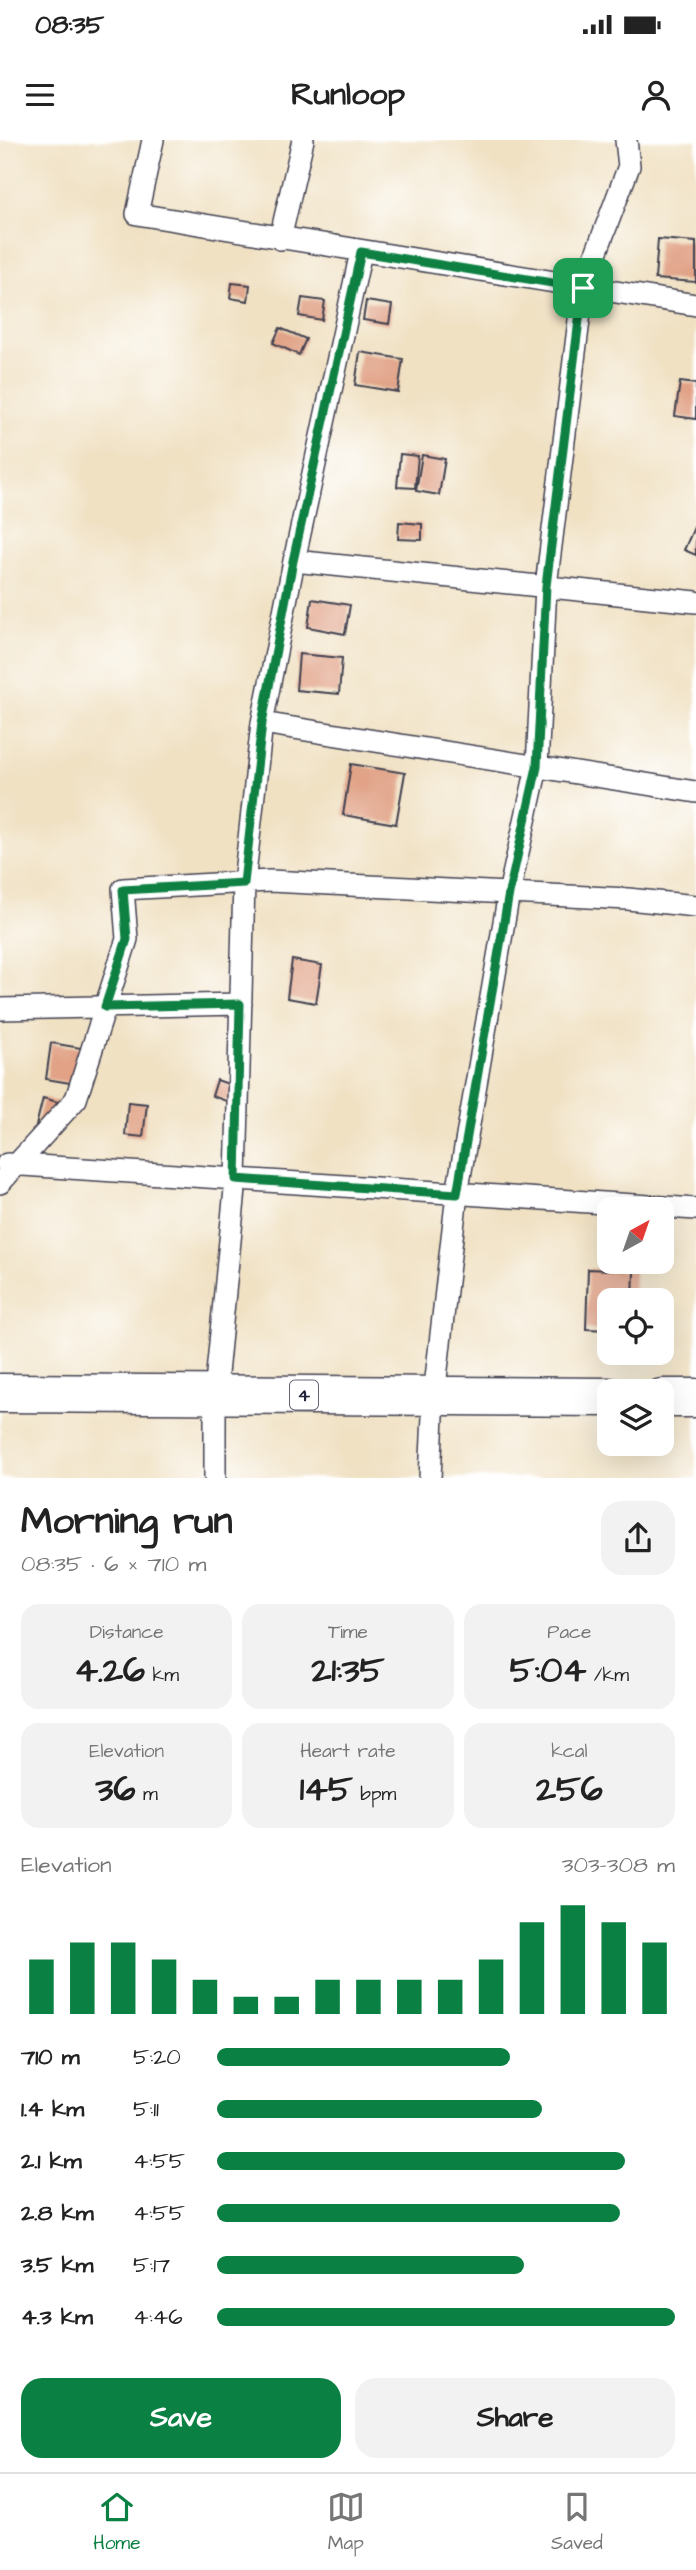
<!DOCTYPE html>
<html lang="en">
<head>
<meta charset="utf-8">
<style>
	body { margin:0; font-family:"Architects Daughter",sans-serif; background:#f2f2f2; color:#222; height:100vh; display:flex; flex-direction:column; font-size:26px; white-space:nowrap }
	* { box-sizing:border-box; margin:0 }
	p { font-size:23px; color:#767676 }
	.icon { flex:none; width:38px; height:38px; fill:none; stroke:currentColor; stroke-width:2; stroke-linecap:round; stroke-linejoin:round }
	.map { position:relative; height:1338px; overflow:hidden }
	.sheet { display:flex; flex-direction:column; background:#fff; flex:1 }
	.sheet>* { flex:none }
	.needle { width:46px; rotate:40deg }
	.buttons { position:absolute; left:597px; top:1057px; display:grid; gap:14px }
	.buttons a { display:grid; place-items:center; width:77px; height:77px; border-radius:14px; background:#fff; box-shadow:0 7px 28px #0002; font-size:35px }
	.pin { position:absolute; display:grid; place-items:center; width:60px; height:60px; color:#fff; margin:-30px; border-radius:14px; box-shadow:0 4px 10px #0006 }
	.round { display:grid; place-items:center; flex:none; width:74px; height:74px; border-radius:21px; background:#f2f2f2 }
	.headline { display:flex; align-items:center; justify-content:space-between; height:119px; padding:0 21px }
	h1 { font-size:38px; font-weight:700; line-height:52px }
	.metrics { display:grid; grid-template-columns:repeat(3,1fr); gap:10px; height:119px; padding:7px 21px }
	.metrics div { display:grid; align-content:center; border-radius:18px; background:#f2f2f2; text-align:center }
	.metrics b { font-size:35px; font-weight:700 }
	.metrics small { font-size:19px; font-weight:400 }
	.metrics p { font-size:19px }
	.chart { height:196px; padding:14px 21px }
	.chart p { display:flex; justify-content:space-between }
	.chart svg { width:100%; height:126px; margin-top:7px; stroke:#0b8043; stroke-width:6 }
	.cta { display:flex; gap:14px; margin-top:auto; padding:14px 21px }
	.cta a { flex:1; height:80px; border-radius:21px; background:#0b8043; color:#fff; font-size:28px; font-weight:700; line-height:80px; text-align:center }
	.cta a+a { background:#f2f2f2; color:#222 }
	ul { padding:0 21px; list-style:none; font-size:23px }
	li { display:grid; grid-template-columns:112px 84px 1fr; align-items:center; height:52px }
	li i { height:18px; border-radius:9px; background:#0b8043 }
	.status { display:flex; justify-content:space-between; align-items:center; height:49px; padding:0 35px; background:#fff; direction:ltr }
	.status svg { height:19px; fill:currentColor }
	header { display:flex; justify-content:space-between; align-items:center; height:91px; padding:0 21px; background:#fff; font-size:32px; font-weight:700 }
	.tabs { display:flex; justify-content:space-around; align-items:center; height:98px; border-top:2px solid #e0e0e0; background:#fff; font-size:19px; color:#767676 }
	.tabs a { display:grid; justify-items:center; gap:4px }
	.tabs .current { color:#0b8043 }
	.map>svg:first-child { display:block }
	.building { fill:#e1a286 }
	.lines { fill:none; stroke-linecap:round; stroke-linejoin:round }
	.street-casing { stroke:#413f4f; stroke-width:24 }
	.highway-casing { stroke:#413f4f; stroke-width:41 }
	.street { stroke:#fff; stroke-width:21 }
	.highway { stroke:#fff; stroke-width:38 }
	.route-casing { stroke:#fff; stroke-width:14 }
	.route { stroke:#0b8043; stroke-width:9 }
	.labels { text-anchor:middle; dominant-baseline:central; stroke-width:5; stroke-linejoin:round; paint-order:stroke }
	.shield { fill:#fff; stroke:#646476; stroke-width:2 }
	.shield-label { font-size:18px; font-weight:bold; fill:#22223b }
</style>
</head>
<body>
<div class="status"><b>08:35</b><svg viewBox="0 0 49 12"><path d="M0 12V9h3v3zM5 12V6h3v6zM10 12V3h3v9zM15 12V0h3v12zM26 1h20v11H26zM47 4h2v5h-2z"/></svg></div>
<header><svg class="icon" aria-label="menu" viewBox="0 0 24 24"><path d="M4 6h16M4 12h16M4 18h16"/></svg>Runloop<svg class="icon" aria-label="person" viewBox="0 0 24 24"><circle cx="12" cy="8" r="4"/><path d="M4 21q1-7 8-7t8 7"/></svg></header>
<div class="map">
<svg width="696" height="1338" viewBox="0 0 696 1338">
	<rect width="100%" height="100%" fill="#fff"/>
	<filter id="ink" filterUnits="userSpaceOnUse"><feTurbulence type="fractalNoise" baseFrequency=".0143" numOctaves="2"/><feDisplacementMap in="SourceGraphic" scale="14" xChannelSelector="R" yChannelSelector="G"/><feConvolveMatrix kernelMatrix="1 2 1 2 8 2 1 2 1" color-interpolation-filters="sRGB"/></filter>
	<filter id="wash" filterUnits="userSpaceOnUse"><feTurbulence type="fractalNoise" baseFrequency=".00686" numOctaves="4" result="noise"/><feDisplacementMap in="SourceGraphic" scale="28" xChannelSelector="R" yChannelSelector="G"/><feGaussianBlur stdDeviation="1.57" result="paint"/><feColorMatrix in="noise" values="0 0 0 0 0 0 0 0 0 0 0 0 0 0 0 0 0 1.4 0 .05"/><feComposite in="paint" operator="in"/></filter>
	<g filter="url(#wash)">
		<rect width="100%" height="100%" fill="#f0e1c3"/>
		<g id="blocks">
			<!-- building -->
			<path class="building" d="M658,99L696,102V142L655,139Z
				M232,143L250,145L248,161L230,158Z
				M302,158L325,161L322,180L299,176Z
				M366,161L392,165L389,184L363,180Z
				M280,188L306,199L299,215L273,203Z
				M360,212L403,219L398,252L355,245Z
				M680,242L696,244V279L675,276Z
				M400,314L418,316L415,348L397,347Z
				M422,315L445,319L439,355L416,351Z
				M399,382L422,384V400L398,399Z
				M696,383V415L684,410Z
				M312,459L350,465L345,494L308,487Z
				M299,514L342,518L339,554L296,550Z
				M351,624L405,633L396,684L343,675Z
				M292,820L322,825L316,863L287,858Z
				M51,903L93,910L88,946L46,939Z
				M217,940L234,946L229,962L212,956Z
				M43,958L65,964L57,996L35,990Z
				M128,962L147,964L143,997L125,995Z
				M588,1129L634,1131L633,1160H609V1190L586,1189Z"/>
		</g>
	</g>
	<g filter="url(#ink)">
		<use href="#blocks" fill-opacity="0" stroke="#413f4f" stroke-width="2"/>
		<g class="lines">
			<defs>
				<path id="street" d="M153,0L137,74L696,165
					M280,99L303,0
					M294,421L696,462
					M262,583L696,652
					M0,869L241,864
					M7,1024L696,1069
					M0,1043L76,959L127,799L123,749L270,741L628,759L696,766
					M215,1338V1254L236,1039L244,743L262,583L294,421L361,112
					M430,1338L434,1256L457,1054L509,753L537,627L546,446L583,148L629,26L626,0"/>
				<path id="highway" d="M0,1253L609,1257
					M662,1258H696"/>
			</defs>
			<!-- street casing -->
			<use href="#street" class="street-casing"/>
			<!-- highway casing -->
			<use href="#highway" class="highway-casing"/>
			<!-- street -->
			<use href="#street" class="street"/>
			<!-- highway -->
			<use href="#highway" class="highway"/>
		</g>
	</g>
	<g class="lines" filter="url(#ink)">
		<defs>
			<path id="route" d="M361,112L583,148L546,446L537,627L509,753L457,1054L236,1039L240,864L105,867L127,799L123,750L244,743L262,583L293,421Z"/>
		</defs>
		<!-- route casing -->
		<use href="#route" class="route-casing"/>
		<!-- route -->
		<use href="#route" class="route"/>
	</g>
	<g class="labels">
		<!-- shield labels -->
		<rect class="shield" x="290" y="1240.5" width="28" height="29" rx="5"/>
		<g class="shield-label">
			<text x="304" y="1255">4</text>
		</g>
	</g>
</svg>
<div class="buttons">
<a><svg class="needle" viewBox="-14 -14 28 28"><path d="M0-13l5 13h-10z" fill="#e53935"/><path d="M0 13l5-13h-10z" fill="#767676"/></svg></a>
<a><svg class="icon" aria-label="locate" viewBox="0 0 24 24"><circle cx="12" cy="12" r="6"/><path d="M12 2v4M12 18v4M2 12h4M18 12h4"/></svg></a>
<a><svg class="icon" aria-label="layers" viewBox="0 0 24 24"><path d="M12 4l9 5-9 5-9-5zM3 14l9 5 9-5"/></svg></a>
</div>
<div class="pin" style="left:583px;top:148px;background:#1e9e55"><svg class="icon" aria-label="arrive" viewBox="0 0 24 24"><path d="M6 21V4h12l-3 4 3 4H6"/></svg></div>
</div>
<section class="sheet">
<div class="headline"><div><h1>Morning run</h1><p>08:35 · 6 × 710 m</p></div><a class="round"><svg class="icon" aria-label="share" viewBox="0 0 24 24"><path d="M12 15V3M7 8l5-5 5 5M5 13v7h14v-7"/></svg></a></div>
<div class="metrics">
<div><p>Distance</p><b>4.26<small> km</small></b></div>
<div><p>Time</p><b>21:35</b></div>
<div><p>Pace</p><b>5:04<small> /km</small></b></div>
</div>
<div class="metrics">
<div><p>Elevation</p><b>36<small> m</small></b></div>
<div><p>Heart rate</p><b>145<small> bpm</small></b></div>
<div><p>kcal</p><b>256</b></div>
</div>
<div class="chart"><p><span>Elevation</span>303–308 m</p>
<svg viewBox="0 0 160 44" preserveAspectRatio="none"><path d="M5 44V25M15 44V19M25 44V19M35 44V25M45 44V32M55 44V38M65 44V38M75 44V32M85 44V32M95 44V32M105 44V32M115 44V25M125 44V12M135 44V6M145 44V12M155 44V19"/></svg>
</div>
<ul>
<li><b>710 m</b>5:20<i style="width:64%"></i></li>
<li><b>1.4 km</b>5:11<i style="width:71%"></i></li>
<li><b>2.1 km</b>4:55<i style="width:89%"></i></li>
<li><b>2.8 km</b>4:55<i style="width:88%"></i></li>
<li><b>3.5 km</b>5:17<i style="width:67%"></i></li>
<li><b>4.3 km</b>4:46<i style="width:100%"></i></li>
</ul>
<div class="cta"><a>Save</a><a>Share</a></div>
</section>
<nav class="tabs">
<a class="current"><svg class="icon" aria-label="home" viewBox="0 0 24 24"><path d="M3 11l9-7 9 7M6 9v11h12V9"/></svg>Home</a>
<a><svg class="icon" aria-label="map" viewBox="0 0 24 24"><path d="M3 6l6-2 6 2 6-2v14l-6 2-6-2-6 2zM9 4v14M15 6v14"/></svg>Map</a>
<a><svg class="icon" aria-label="saved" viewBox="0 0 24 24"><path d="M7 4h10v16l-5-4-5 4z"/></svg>Saved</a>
</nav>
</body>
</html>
